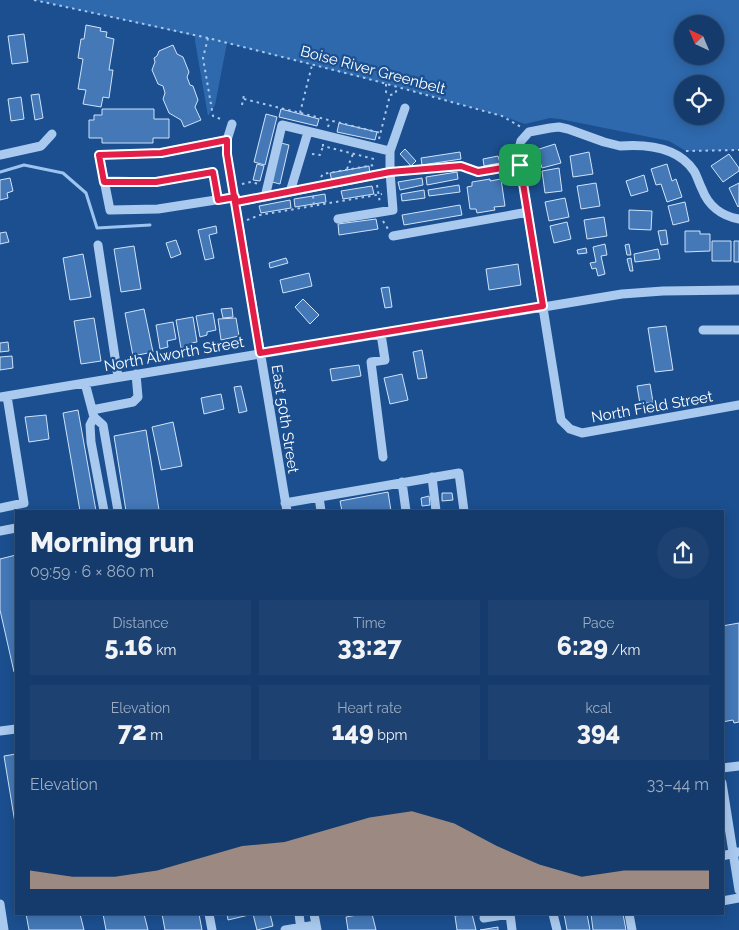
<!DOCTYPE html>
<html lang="en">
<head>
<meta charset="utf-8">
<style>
	body { margin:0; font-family:Raleway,sans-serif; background:#1d4271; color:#f1f3f6; height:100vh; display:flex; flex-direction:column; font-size:19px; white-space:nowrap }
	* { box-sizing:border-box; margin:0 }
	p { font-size:16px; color:#9dadc1 }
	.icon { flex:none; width:28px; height:28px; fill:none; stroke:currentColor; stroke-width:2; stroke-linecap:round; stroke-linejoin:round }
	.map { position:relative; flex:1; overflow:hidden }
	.side { position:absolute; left:15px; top:510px; width:709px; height:405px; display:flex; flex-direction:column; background:#143b6b; border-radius:0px; box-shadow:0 2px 12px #0003,0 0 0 1px #33557e }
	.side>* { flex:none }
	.needle { width:32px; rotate:316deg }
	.buttons { position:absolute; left:674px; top:15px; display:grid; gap:10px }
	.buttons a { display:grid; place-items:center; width:50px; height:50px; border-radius:50%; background:#143b6b; box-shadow:0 2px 12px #0003,0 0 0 1px #33557e; font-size:25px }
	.pin { position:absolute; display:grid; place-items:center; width:42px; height:42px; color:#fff; margin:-21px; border-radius:10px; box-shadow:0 2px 8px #0006 }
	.round { display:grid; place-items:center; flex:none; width:52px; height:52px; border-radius:26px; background:#1d4271 }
	.headline { display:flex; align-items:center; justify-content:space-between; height:85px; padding:0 15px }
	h1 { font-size:28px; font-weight:800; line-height:38px }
	.figures { display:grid; grid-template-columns:repeat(3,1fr); gap:8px; height:85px; padding:5px 15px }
	.figures div { display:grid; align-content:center; border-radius:0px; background:#1d4271; text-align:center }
	.figures b { font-size:25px; font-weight:800 }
	.figures small { font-size:14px; font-weight:400 }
	.figures p { font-size:14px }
	.chart { height:140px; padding:10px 15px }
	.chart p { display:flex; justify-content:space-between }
	.chart svg { width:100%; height:90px; margin-top:5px; fill:#d6ab8b; opacity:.7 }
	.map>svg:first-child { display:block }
	.green { fill:#2e69ad; fill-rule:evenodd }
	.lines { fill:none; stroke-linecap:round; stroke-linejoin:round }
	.stream { stroke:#9cc4f0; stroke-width:3 }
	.building { fill:#4478b7; stroke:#cfe3fa }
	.path { stroke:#a9c9ee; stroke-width:2; stroke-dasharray:2.5 4; stroke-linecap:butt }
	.minor { stroke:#a9c9ee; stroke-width:9 }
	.route-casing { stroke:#fff; stroke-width:10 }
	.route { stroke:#e11d48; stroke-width:6 }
	.labels { text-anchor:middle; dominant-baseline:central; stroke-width:4.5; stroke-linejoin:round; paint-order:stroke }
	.street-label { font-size:15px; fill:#fff; stroke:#1b4f8f }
</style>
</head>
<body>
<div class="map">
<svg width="739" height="930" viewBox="0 0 739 930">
	<rect width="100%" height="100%" fill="#1b4f8f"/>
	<!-- green -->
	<path class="green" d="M35,0H739V150L686,151L669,141L560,119L550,118L525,124L502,116L398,87L227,43L215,105L208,116L195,41V36ZM682,24H715V56H682ZM682,84H715V116H682Z"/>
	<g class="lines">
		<!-- stream -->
		<path class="stream" d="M0,172L24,165L63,173L86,193L97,228L150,225"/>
	</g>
	<!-- building -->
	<path class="building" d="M86,25L101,28L100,31L107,32L106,37L114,39L109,70H113L109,98L103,97L101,107L83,104L86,90L78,89L83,59L78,58L81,39H84Z
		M24,34L28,62L12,64L8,36Z
		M173,45L177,54L183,57L189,72L187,77L190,85L193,86L198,100L195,107L201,120L184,127L181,120L169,113L163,99L165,93L163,86L158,84L152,70L155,62L154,58L157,56L159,51Z
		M39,94L43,118L35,120L31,95Z
		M21,97L24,119L11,121L8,99Z
		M102,109H154V119H169V138H153V143H102V138H89V120H94V115H102Z
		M281,109L319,119L317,126L279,117Z
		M266,114L277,117L265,165L254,162Z
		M339,123L377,132L375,140L337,132Z
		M281,143L289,145L280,184L272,182Z
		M555,144L561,163L542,168L536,150Z
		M405,149L416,161L411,166L400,154Z
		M460,152L461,159L422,165L421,158Z
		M589,152L593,174L573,177L570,156Z
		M729,154L739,168V171L723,182L711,166Z
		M498,156L500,163L484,166L483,159Z
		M257,164L264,166L260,181L253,180Z
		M667,164L672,181L676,179L682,197L667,202L661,184L656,185L651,169Z
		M369,166L370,175L332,181L330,173Z
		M559,168L562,191L545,193L542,171Z
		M457,172L458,179L427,185L426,177Z
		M644,175L648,191L631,196L626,181Z
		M10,178L13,191L7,193L8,198L0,200V180Z
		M422,178L423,185L400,190L398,182Z
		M490,179V181L501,179L505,206L494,207L495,210L477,213L476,209H470L467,187L472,186V182Z
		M596,183L600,206L581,209L577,186Z
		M739,183V206L738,207L729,188Z
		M459,185L460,192L429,196L428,190Z
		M372,186L374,194L343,199L341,191Z
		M424,190L425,198L402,201L401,194Z
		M325,194L326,202L295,207L294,199Z
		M565,198L569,217L549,221L545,202Z
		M290,200L291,208L261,213L259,206Z
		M685,202L689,221L673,225L668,206Z
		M460,205L462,215L404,225L402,215Z
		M629,210L652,211L651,230L629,229Z
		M604,217L607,236L587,239L584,220Z
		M376,219L378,229L339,235L338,224Z
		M567,222L571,239L554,243L550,226Z
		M216,226L217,233L209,235L214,258L205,260L198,230Z
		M666,230L668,244L661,245L658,231Z
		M685,231H700V234H710V251L685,252Z
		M6,232L9,242L0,244V233Z
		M176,240L181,254L171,258L166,243Z
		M712,241H731V261H712Z
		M734,241H739V262H734Z
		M605,244L607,255L601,256L605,274L598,276L596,268L592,269L590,263L596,262L593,247Z
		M629,244L631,255H627L625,245Z
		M134,246L141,289L121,292L114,249Z
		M586,248L587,253L578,254L577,250Z
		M658,249L660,259L635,262L634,254Z
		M83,254L91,297L70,300L63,258Z
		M286,258L288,263L270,268L269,263Z
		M631,258L633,271H630L627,259Z
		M518,264L521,285L489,290L486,269Z
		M309,273L312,286L283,293L280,280Z
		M389,287L392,307L385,308L381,288Z
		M303,299L319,315L310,324L295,307Z
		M232,308L233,317L223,318L221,309Z
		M144,309L153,352L133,356L125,313Z
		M213,313L216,330L207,332V335L200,337L196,316Z
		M193,317L197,342L191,343L192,346L181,348L176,320Z
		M94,318L101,361L81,364L74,321Z
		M236,318L239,336L221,340L218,319Z
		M173,322L176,339L167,341L168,347L160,349L156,325Z
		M666,326L673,370L655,372L648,328Z
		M8,342L9,351L0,352V343Z
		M422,350L427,378L418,379L413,352Z
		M12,356L13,368L0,370V357Z
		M359,365L361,376L332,381L330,369Z
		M402,374L408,400L390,404L384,378Z
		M650,384L653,402L640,404L637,386Z
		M241,386L247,411L239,413L234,387Z
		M221,394L224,409L204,414L201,398Z
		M78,410L96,511H80L63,413Z
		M46,415L49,439L29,442L25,417Z
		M173,422L182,466L161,470L152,427Z
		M146,430L159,510L126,511L114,436Z
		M388,492L391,511H342L340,501Z
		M442,493H452L453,500L442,501Z
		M429,496L430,505L422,506L421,498Z
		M16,555V672H14L0,610V559Z
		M739,623V722L734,723L733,720L722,722V626Z
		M16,754V829L4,756Z
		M26,914H80L84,930H29Z
		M103,914H144L148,930H106Z
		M162,914H199L202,930H165Z
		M227,914H270L273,926L257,930L253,914L228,920Z
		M363,914H372L376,930H348L346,917Z
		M467,914H472L476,930H457L455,916Z
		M564,914H587L590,930H567Z
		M591,914H623L626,930H593Z
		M498,927V930H480Z"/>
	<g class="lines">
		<!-- path -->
		<path class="path" d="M34,0L208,38L365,78L502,116L521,127
			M208,38L203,58L213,116L223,120
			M386,84V92L390,95L395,94L398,87
			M244,99L381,133
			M242,105L244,95
			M300,113L312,65
			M328,127L330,121
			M379,139L390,95
			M323,144V146L374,159
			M686,151L739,150
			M312,154L320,155L323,146
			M347,169L353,154
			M321,177L323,174L374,165
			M242,184L251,182L259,184
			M377,185L380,203
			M313,196L314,206
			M247,220L260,215L382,194
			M383,221L388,229"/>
		<!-- minor -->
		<path class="minor" d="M232,124L227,140V154L287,511
			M227,140L161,153L99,155L110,210L158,209L235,197
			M390,151L405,108
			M0,155L41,146L52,134
			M104,181L156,182L213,172L218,200
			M290,192L308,132
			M265,197L390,172L393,210L338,219
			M236,202L265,197L282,125L390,151V172L461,166L478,172L520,165
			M739,219C721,216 708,205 702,189C699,183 697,176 694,171C678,147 647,144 620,146L604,142L568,129L559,127L550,128L529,132L521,141L518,152L561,420L570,429L582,433L739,405
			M393,236L528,212
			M98,245L118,377
			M703,330H739
			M381,334L385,360L371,362L383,457
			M85,383L94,417L103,425L118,511
			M0,397L622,294L663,291L739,290
			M92,410L133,402L138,397L136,374
			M94,417L90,425L91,442L104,511
			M432,477L436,511
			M402,482L406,511
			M319,497L321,511
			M285,503L459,473L464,511
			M0,508L24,503L7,396
			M0,531L16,528
			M0,731L16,729
			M722,768L739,766
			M722,783L739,890
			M722,856L739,852
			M722,901L739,898
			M0,904L4,930
			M209,914L212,930
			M299,914L301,930
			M314,914L317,930
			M553,914L557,930
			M629,914L632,930
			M484,918L510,914L512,930
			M285,930L316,925"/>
	</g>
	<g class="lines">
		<defs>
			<path id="route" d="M520,165L478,172L461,166L390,172L236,202L235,197L218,200L213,172L156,182H104L99,155L161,153L227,140V154L260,353L543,306L520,165"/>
		</defs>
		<!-- route casing -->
		<use href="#route" class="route-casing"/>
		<!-- route -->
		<use href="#route" class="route"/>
	</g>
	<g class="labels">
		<!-- street labels -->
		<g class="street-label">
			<text transform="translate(373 70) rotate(15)">Boise River Greenbelt</text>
			<text transform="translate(174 354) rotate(-10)">North Alworth Street</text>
			<text transform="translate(652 407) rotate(-10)">North Field Street</text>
			<text transform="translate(285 419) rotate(81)">East 50th Street</text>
		</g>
	</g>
</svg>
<div class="buttons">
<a><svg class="needle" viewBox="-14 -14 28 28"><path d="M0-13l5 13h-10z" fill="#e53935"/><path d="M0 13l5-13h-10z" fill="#9dadc1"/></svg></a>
<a><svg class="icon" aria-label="locate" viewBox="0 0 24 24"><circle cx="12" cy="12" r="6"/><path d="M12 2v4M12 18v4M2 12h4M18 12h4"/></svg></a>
</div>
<div class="pin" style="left:520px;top:165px;background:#1e9e55"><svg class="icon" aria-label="arrive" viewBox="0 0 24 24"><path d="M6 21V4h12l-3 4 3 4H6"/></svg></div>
<section class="side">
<div class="headline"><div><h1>Morning run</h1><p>09:59 · 6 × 860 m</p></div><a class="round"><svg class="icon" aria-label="share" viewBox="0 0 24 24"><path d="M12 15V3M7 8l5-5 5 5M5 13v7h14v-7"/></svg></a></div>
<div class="figures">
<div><p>Distance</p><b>5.16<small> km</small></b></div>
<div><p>Time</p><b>33:27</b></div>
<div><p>Pace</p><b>6:29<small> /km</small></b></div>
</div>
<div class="figures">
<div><p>Elevation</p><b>72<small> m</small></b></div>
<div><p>Heart rate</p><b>149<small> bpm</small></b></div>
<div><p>kcal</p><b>394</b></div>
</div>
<div class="chart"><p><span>Elevation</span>33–44 m</p>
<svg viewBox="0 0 160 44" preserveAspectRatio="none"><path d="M0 44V35L10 38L20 38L30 35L40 29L50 23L60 21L70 15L80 9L90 6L100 12L110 23L120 32L130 38L140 35L150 35L160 35V44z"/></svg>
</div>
</section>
</div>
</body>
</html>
